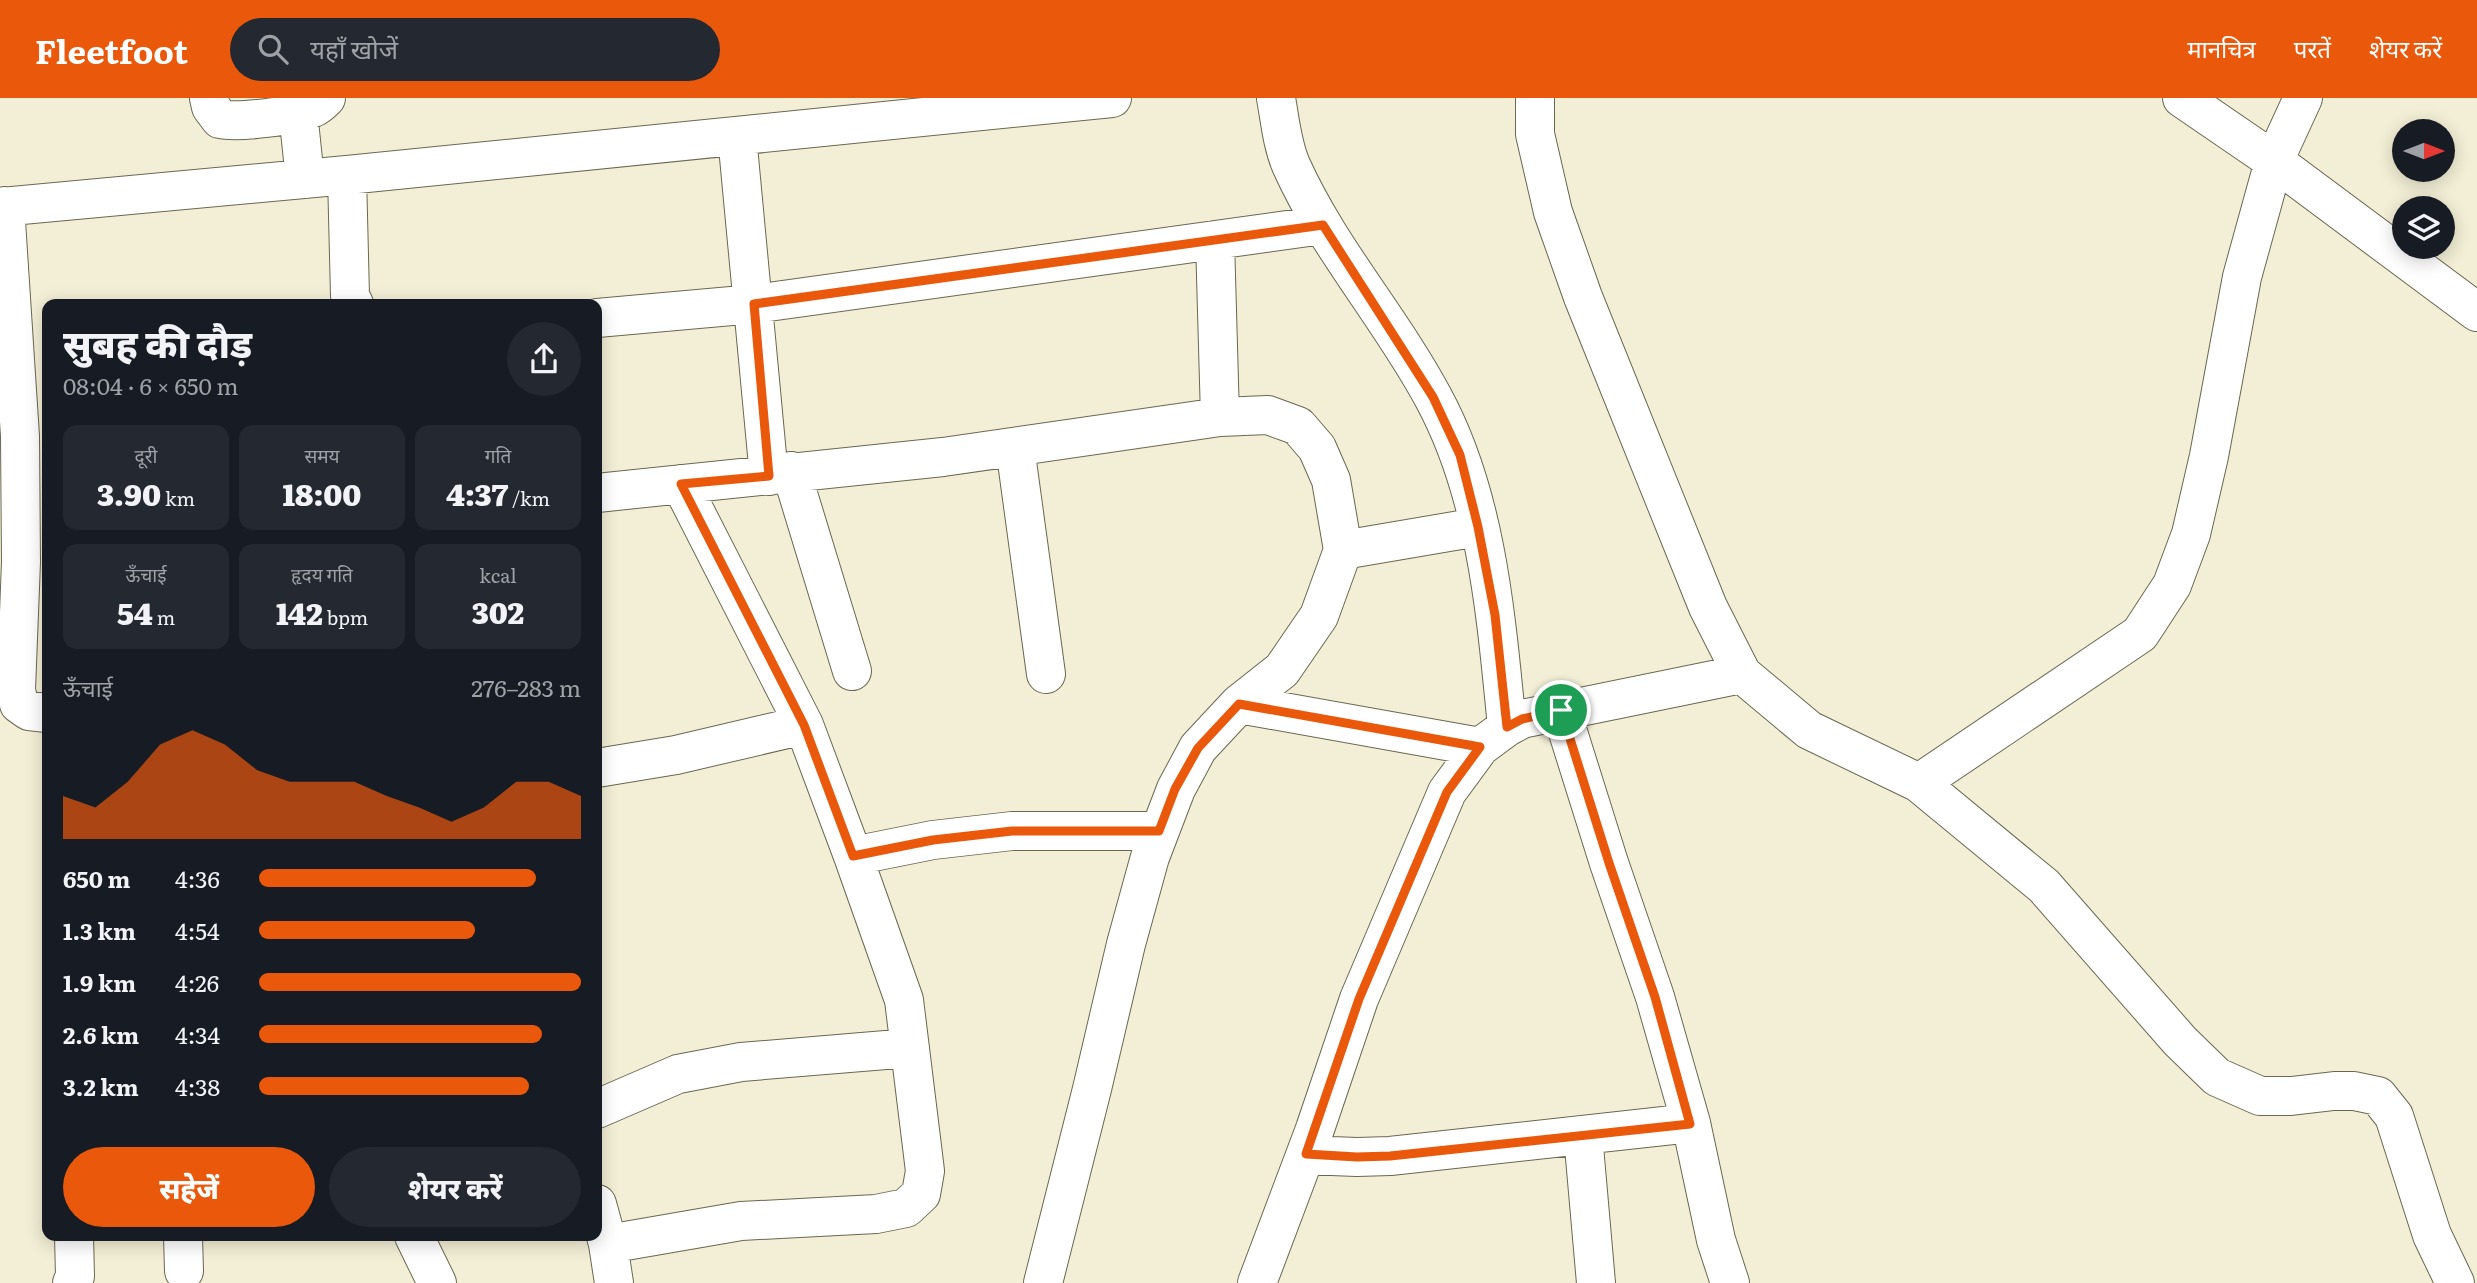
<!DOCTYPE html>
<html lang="hi">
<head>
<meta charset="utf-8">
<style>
	body { margin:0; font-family:Literata,"Noto Sans Devanagari",serif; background:#242831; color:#f1f3f6; height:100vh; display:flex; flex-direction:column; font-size:26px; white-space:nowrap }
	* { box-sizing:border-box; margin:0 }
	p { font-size:23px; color:#9ea1a6 }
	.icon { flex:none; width:38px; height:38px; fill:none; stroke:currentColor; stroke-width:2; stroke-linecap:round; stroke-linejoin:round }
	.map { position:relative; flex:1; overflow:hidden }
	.panel { position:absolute; left:42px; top:201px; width:560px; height:942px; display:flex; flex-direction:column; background:#171b24; border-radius:14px; box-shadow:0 4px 18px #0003 }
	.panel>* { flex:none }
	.needle { width:46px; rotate:90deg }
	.tools { position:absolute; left:2392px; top:21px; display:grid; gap:14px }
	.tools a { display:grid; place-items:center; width:63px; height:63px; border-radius:50%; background:#171b24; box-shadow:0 4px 18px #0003; font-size:35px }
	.pin { position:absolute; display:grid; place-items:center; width:60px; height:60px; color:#fff; margin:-30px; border:4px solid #fff; border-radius:50%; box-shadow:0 2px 7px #0007 }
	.round { display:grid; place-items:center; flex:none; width:74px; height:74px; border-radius:37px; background:#242831 }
	.headline { display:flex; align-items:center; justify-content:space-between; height:119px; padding:0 21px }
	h1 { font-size:38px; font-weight:800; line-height:52px }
	.metrics { display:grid; grid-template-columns:repeat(3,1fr); gap:10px; height:119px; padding:7px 21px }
	.metrics div { display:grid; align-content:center; border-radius:14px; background:#242831; text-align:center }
	.metrics b { font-size:30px; font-weight:800 }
	.metrics small { font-size:19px; font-weight:400 }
	.metrics p { font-size:19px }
	.chart { height:196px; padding:14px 21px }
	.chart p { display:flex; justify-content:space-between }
	.chart svg { width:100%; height:126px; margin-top:7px; fill:#ea580c; opacity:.7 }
	.button { display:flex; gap:14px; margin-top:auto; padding:14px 21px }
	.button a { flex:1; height:80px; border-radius:42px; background:#ea580c; color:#fff; font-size:28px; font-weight:800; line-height:80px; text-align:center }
	.button a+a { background:#242831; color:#f1f3f6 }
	ul { padding:0 21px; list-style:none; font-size:23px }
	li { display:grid; grid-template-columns:112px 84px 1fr; align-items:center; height:52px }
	li i { height:18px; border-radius:9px; background:#ea580c }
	header { display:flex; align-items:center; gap:42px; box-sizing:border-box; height:98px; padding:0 35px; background:#ea580c; color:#fff }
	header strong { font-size:33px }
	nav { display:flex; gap:38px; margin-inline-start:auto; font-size:24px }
	.search { width:490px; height:63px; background:#242831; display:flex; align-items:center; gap:18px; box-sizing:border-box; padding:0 24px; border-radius:38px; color:#9ea1a6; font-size:26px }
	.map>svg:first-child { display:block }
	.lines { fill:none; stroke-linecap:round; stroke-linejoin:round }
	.street-casing { stroke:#6a6751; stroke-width:40 }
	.street { stroke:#fff; stroke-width:38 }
	.route-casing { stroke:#fff; stroke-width:14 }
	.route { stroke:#ea580c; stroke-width:9 }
</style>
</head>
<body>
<header>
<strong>Fleetfoot</strong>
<div class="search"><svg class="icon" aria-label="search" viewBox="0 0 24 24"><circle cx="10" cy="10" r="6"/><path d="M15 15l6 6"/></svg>यहाँ खोजें</div>
<nav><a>मानचित्र</a><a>परतें</a><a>शेयर करें</a></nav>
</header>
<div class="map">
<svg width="2477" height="1185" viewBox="0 0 2477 1185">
	<rect width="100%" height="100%" fill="#f3efd6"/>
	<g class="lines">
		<defs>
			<path id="street" d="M209,0L211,9L220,21C238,25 295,18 313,10C318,8 322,4 326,0
				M1276,0C1280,22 1282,46 1291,67C1328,150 1390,219 1433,299C1487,398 1496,518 1507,629
				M1535,0V36L1553,114L1583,199L1708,509L1742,576L1809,632L1919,685L2044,788L2180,943L2217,979L2260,998H2291L2334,993H2354L2378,998L2394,1018L2432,1137L2455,1185
				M2182,0L2274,63L2477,214
				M298,14L305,81
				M737,38L769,378
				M347,77L350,198L354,206
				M5,108L20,338L21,464L16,592L19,606L29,613L47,615
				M0,109L347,77L1112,0
				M1215,142L1220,319
				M597,220L754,206L1323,127
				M1015,349L1046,576
				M791,373L852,573
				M597,395L943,359L1220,319L1268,317L1298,328L1317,350L1331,382L1343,452L1319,518L1282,572L1239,606L1198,650L1176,691L1150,759L1126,846L1092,991L1043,1185
				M1343,452L1478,429
				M1239,606L1480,649
				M1561,612L1609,765L1655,899L1691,1025L1716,1142L1730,1185
				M597,670L676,657L804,627
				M1919,685L2140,536L2172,487L2191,436L2209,358L2242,179L2274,63L2303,0
				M853,758L933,742L1012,733H1159
				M597,1011L678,976L741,964L910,950
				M1583,1037L1596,1185
				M1306,1057L1357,1059L1390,1058L1691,1025
				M597,1106L608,1146L614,1185
				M183,1138L184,1173
				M414,1138L437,1185
				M608,1146L741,1123L876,1116L906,1110L921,1096L925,1073L904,902L853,758L804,627L681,386
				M72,1185L75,1178L74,1138
				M1257,1185L1315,1031L1359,901L1447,694L1480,649L1507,629L1522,621L1742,576"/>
		</defs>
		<!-- street casing -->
		<use href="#street" class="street-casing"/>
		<!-- street -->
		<use href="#street" class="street"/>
	</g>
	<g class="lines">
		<defs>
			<path id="route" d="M1323,127L1433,299L1460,357L1478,429L1495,517L1507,629L1522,621L1561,612L1609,765L1655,899L1690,1026L1390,1058L1357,1059L1306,1056L1359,901L1447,694L1480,649L1239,606L1198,650L1175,691L1159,733H1012L933,742L853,758L804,627L681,386L769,378L754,206Z"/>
		</defs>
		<!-- route casing -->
		<use href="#route" class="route-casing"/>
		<!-- route -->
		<use href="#route" class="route"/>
	</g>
</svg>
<div class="tools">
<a><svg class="needle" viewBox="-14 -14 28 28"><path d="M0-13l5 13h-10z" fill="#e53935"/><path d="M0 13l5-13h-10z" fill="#9ea1a6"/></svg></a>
<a><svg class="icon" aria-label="layers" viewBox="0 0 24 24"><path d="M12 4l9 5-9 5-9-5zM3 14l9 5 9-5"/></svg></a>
</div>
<div class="pin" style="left:1561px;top:612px;background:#1e9e55"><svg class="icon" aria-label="arrive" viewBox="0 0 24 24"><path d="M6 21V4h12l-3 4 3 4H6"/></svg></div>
<section class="panel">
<div class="headline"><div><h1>सुबह की दौड़</h1><p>08:04 · 6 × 650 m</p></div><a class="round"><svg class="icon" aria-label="share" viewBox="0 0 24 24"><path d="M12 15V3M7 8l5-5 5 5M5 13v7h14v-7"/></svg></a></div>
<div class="metrics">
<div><p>दूरी</p><b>3.90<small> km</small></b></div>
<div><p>समय</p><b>18:00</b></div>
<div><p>गति</p><b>4:37<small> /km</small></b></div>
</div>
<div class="metrics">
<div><p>ऊँचाई</p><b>54<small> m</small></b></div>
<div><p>हृदय गति</p><b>142<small> bpm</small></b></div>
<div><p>kcal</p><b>302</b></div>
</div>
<div class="chart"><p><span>ऊँचाई</span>276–283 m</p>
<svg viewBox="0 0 160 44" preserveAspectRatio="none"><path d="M0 44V29L10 33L20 24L30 11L40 6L50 11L60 20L70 24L80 24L90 24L100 29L110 33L120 38L130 33L140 24L150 24L160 29V44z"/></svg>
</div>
<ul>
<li><b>650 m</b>4:36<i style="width:86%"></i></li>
<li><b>1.3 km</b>4:54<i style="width:67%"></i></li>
<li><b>1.9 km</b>4:26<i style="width:100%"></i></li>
<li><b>2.6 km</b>4:34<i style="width:88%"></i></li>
<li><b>3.2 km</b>4:38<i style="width:84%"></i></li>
</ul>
<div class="button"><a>सहेजें</a><a>शेयर करें</a></div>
</section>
</div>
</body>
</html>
